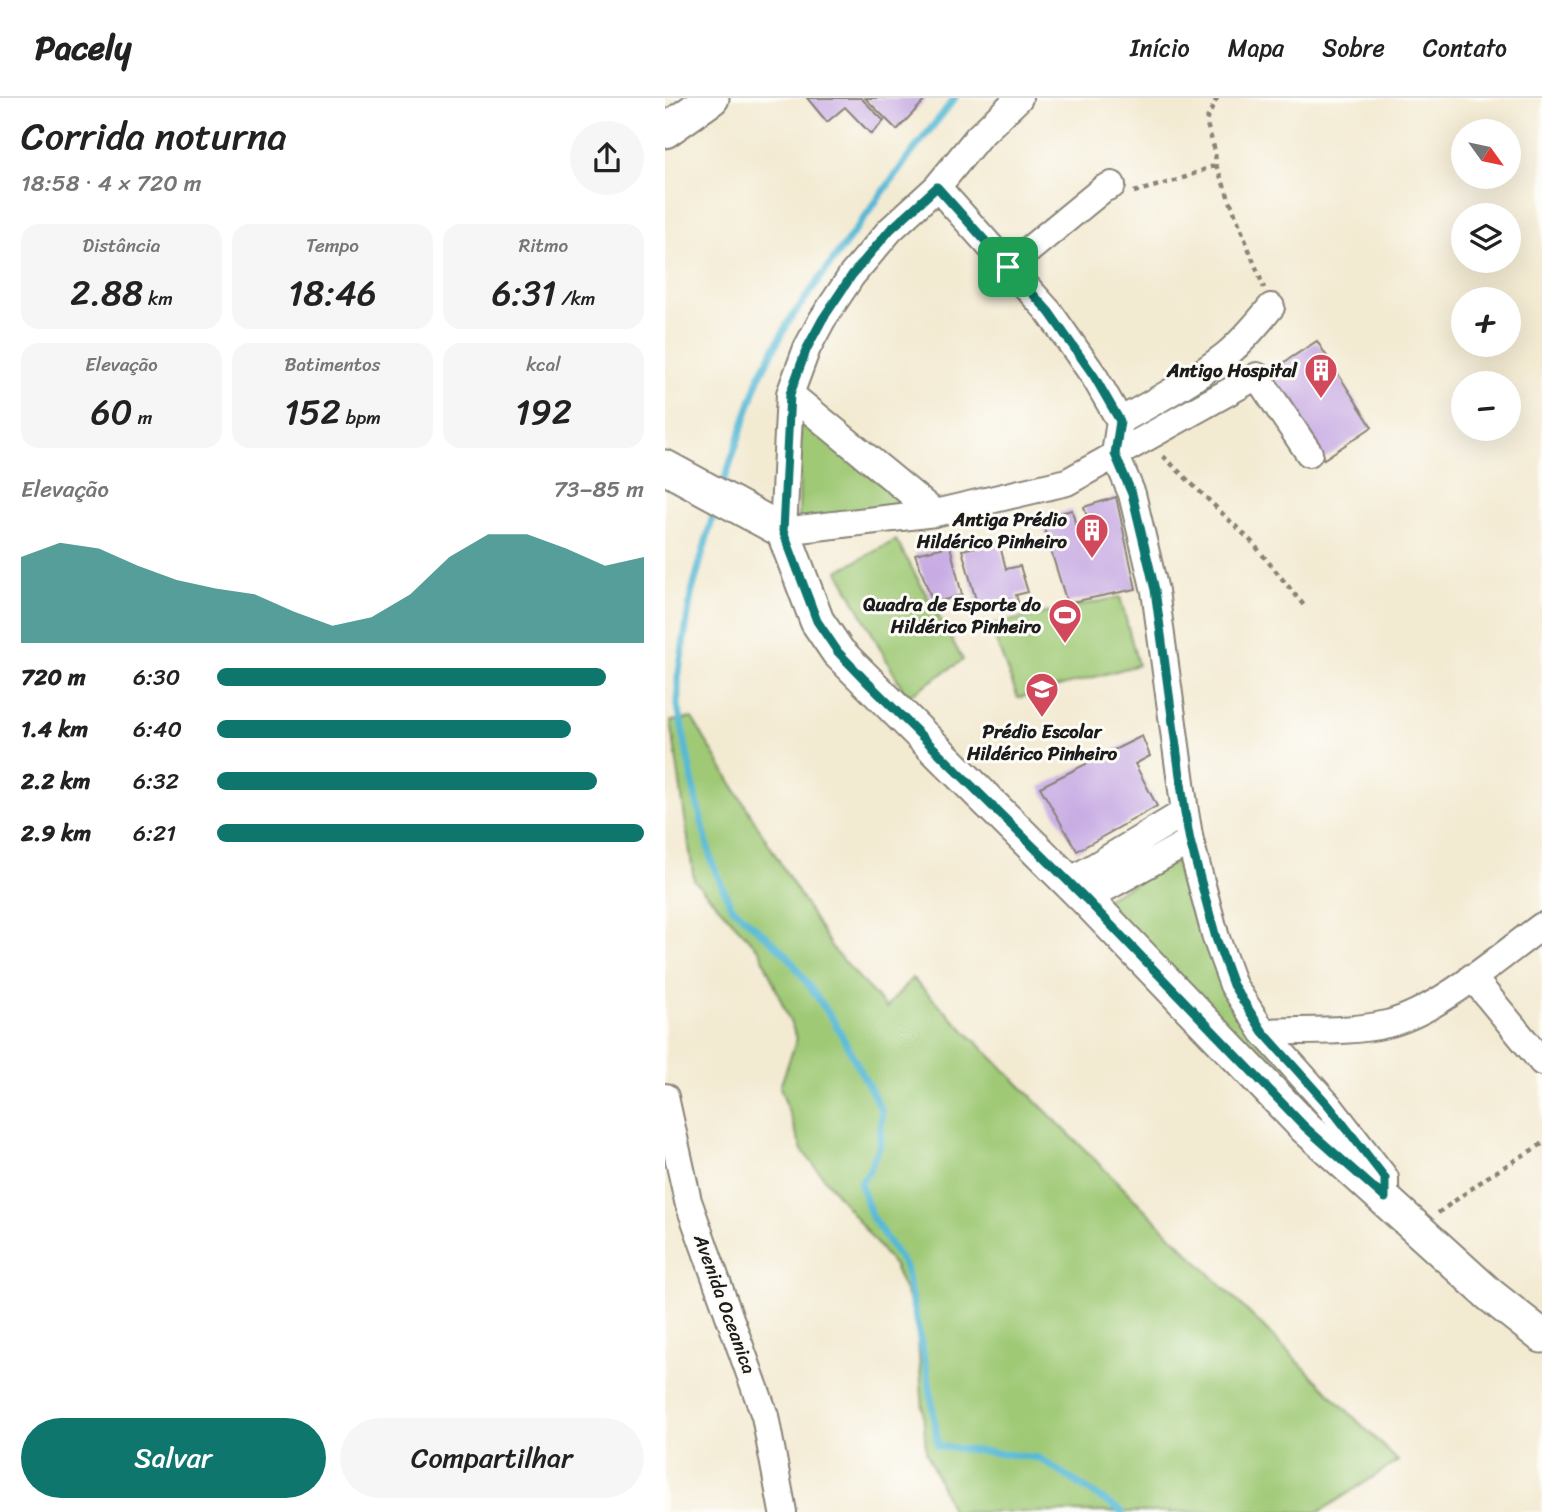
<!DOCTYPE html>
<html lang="pt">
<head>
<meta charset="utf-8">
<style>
	body { margin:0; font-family:Sriracha,sans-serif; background:#f6f6f6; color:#222; height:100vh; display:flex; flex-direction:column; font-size:26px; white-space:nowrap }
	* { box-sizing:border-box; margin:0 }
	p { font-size:23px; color:#767676 }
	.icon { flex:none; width:38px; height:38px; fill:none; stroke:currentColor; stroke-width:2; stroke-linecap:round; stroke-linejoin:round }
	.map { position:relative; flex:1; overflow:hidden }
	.sheet { display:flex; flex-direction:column; background:#fff; width:665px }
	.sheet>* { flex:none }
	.needle { width:46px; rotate:123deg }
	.buttons { position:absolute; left:786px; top:21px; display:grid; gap:14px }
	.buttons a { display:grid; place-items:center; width:70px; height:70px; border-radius:50%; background:#fff; box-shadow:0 7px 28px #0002; font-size:35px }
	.pin { position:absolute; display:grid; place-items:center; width:60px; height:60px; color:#fff; margin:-30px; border-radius:14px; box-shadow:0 4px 10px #0006 }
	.round { display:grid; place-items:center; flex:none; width:74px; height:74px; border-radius:37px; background:#f6f6f6 }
	.summary { display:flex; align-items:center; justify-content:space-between; height:119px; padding:0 21px }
	h1 { font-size:38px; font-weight:600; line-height:52px }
	.metrics { display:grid; grid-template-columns:repeat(3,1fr); gap:10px; height:119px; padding:7px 21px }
	.metrics div { display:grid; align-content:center; border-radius:18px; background:#f6f6f6; text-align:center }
	.metrics b { font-size:35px; font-weight:600 }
	.metrics small { font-size:19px; font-weight:400 }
	.metrics p { font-size:19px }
	.chart { height:196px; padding:14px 21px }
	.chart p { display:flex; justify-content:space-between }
	.chart svg { width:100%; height:126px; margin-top:7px; fill:#0f766e; opacity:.7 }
	.button { display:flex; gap:14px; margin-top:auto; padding:14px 21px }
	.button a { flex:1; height:80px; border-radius:42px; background:#0f766e; color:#fff; font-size:28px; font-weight:600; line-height:80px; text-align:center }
	.button a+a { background:#f6f6f6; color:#222 }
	ul { padding:0 21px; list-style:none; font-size:23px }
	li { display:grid; grid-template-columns:112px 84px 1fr; align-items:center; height:52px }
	li i { height:18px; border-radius:9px; background:#0f766e }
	header { display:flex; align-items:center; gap:42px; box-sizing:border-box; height:98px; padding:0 35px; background:#fff; border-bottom:2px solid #e0e0e0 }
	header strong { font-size:33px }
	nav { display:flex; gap:38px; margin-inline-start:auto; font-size:24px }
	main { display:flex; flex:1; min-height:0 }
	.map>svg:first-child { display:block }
	.green { fill:#9fc975; stroke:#5e7248; stroke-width:2 }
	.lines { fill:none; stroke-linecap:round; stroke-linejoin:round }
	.stream { stroke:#56b9d5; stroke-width:7 }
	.building { fill:#c6a9e3 }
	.minor-casing { stroke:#888377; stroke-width:30 }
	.tertiary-casing { stroke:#888377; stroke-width:37 }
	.path { stroke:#888377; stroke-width:4.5; stroke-dasharray:5 5; stroke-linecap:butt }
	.minor { stroke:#fff; stroke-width:26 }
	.tertiary { stroke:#fff; stroke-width:33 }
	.route-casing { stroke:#fff; stroke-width:14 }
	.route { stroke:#0f766e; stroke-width:9 }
	.labels { text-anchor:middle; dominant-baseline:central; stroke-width:6; stroke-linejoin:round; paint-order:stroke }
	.poi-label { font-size:19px; font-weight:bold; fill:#1c1c1c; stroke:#fdfcf7; text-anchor:end }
	.street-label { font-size:19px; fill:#1c1c1c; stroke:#fdfcf7 }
</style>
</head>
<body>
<header>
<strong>Pacely</strong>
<nav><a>Início</a><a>Mapa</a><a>Sobre</a><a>Contato</a></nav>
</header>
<main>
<section class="sheet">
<div class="summary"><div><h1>Corrida noturna</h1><p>18:58 · 4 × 720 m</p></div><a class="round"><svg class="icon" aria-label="share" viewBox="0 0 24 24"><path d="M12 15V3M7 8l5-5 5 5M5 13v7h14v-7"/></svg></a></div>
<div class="metrics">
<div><p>Distância</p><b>2.88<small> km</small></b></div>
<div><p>Tempo</p><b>18:46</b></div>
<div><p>Ritmo</p><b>6:31<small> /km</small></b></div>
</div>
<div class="metrics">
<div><p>Elevação</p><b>60<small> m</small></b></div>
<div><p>Batimentos</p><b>152<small> bpm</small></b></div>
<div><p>kcal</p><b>192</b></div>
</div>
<div class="chart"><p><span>Elevação</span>73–85 m</p>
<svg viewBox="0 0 160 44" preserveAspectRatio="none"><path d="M0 44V14L10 9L20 11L30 17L40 22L50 25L60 27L70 33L80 38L90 35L100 27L110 14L120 6L130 6L140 11L150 17L160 14V44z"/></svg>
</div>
<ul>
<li><b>720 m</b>6:30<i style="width:91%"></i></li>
<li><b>1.4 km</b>6:40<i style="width:83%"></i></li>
<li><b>2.2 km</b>6:32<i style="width:89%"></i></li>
<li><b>2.9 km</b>6:21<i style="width:100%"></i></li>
</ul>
<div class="button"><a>Salvar</a><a>Compartilhar</a></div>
</section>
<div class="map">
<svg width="877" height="1414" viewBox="0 0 877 1414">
	<rect width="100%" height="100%" fill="#fdfcf7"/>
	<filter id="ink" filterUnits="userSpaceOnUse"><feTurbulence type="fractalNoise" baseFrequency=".0143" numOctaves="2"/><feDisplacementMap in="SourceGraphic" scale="14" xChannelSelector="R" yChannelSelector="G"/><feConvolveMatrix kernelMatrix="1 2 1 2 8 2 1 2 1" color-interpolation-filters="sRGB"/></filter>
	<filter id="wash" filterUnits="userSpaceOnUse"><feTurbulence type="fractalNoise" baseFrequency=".00686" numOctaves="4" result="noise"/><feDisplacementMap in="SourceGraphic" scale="28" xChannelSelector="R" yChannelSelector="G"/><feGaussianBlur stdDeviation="1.57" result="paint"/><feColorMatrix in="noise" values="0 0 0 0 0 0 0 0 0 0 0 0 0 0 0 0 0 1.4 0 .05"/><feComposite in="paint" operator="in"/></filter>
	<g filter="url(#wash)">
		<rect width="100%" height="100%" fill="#f3ead2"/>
		<!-- green -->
		<path class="green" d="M135,319L240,406L134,422Z
			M231,442L298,562L242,599L173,473Z
			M455,499L473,567L353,600L325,527Z
			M27,620L167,850L221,910L247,880L733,1363L654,1414H287L261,1353L251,1218L229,1168L137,1052L115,989L132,940L95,853L29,782L6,623Z
			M521,758L544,843L700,1069L434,804Z"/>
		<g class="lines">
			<!-- stream -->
			<path class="stream" d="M57,389L95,277L124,223L245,57L290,0
				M51,407L26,497L13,580V608L30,696L47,765L66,808L122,857L169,923L217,1013L215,1047L204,1073L195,1085L207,1119L240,1169L264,1283L273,1348L374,1360L457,1414"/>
		</g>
		<g id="blocks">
			<!-- building -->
			<path class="building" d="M142,0H196L219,23L206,36L180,9L162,24Z
				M200,0H262L232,32Z
				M652,243L707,329L659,361L604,274Z
				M451,399L471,491L402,505L376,420L407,412L412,433L425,429L419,409Z
				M334,444L341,471L355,468L363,494L351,497L354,507L314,513L297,452Z
				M285,448L297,497L268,505L250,456Z
				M477,638L485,658L470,666L492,708L412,753L375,689Z"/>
		</g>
	</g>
	<g filter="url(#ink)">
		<use href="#blocks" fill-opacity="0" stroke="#888377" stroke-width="2"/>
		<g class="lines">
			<defs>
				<path id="minor" d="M354,0L313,39L272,89L225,132L187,177L157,222L142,250L125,296L118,433L270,415L402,384L592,278L644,355
					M272,89L384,214L429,278L455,323L450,356
					M343,169L438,91L447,87
					M125,296L270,415
					M455,323C491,303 528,283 561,257C578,243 592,226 606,209
					M450,356L467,396L490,493L520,714L525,743L551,840L568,887L598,934L664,1008L720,1080V1100
					M404,784L520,714
					M421,801L525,743
					M807,879L877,964
					M598,934C637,932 685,935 722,926C772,914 834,859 877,828
					M0,999L23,1103L100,1318L118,1414"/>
				<path id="tertiary" d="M0,33L47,0
					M0,369L118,433L152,523L173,554L421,801L640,1029L825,1197L877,1238"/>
			</defs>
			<!-- minor casing -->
			<use href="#minor" class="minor-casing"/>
			<!-- tertiary casing -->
			<use href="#tertiary" class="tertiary-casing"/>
			<!-- path -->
			<path class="path" d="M552,0L541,23L550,53L551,67L599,190
				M469,94L513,82L551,67
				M498,358L587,444L641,510
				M773,1115L824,1078L877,1046"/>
			<!-- minor -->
			<use href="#minor" class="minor"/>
			<!-- tertiary -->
			<use href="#tertiary" class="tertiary"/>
		</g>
	</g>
	<g class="lines" filter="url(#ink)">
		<defs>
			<path id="route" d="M272,89L384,214L429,278L455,323L450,356L467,396L490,492L520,715L525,743L551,840L568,887L598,934L664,1008L720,1080V1100L640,1029L421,801L200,582L173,554L152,523L118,433L125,296L142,250L157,222L187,177L225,132Z"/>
		</defs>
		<!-- route casing -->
		<use href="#route" class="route-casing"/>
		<!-- route -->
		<use href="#route" class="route"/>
	</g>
	<!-- icons -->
	<defs>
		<symbol id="building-pin" viewBox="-11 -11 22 30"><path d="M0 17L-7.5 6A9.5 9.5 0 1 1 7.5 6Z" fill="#d1495b" stroke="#fdfcf7"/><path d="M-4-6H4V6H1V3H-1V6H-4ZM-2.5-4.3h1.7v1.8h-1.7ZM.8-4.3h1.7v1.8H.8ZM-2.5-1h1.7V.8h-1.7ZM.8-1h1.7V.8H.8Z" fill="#fff"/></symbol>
		<symbol id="stadium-pin" viewBox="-11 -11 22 30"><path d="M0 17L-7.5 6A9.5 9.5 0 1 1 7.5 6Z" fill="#d1495b" stroke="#fdfcf7"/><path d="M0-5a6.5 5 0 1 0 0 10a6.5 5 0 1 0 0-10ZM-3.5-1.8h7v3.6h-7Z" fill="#fff"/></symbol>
		<symbol id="school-pin" viewBox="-11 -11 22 30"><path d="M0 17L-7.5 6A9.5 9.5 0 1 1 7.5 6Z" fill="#d1495b" stroke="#fdfcf7"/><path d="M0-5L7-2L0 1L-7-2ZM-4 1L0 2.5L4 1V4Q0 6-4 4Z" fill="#fff"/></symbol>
	</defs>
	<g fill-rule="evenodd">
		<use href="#building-pin" x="637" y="253" width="38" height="52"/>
		<use href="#building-pin" x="408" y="413" width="38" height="52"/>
		<use href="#stadium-pin" x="381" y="498" width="38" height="52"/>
		<use href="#school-pin" x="358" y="572" width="38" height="52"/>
	</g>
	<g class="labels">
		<!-- poi labels -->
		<g class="poi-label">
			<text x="632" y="272">Antigo Hospital</text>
			<text x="402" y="421">Antiga Prédio<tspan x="402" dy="22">Hildérico Pinheiro</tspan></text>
			<text x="376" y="506">Quadra de Esporte do<tspan x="376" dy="22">Hildérico Pinheiro</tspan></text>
			<text x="377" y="633" text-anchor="middle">Prédio Escolar<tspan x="377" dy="22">Hildérico Pinheiro</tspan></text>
		</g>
		<!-- street labels -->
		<g class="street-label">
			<text transform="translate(60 1206) rotate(70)">Avenida Oceanica</text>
		</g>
	</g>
</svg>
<div class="buttons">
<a><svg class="needle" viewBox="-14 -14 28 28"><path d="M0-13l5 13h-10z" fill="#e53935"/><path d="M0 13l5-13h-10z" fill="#767676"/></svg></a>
<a><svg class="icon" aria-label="layers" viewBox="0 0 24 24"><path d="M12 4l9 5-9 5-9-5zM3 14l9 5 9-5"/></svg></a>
<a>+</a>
<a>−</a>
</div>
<div class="pin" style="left:343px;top:169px;background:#1e9e55"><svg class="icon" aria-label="arrive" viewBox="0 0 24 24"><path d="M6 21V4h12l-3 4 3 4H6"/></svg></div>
</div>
</main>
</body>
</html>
